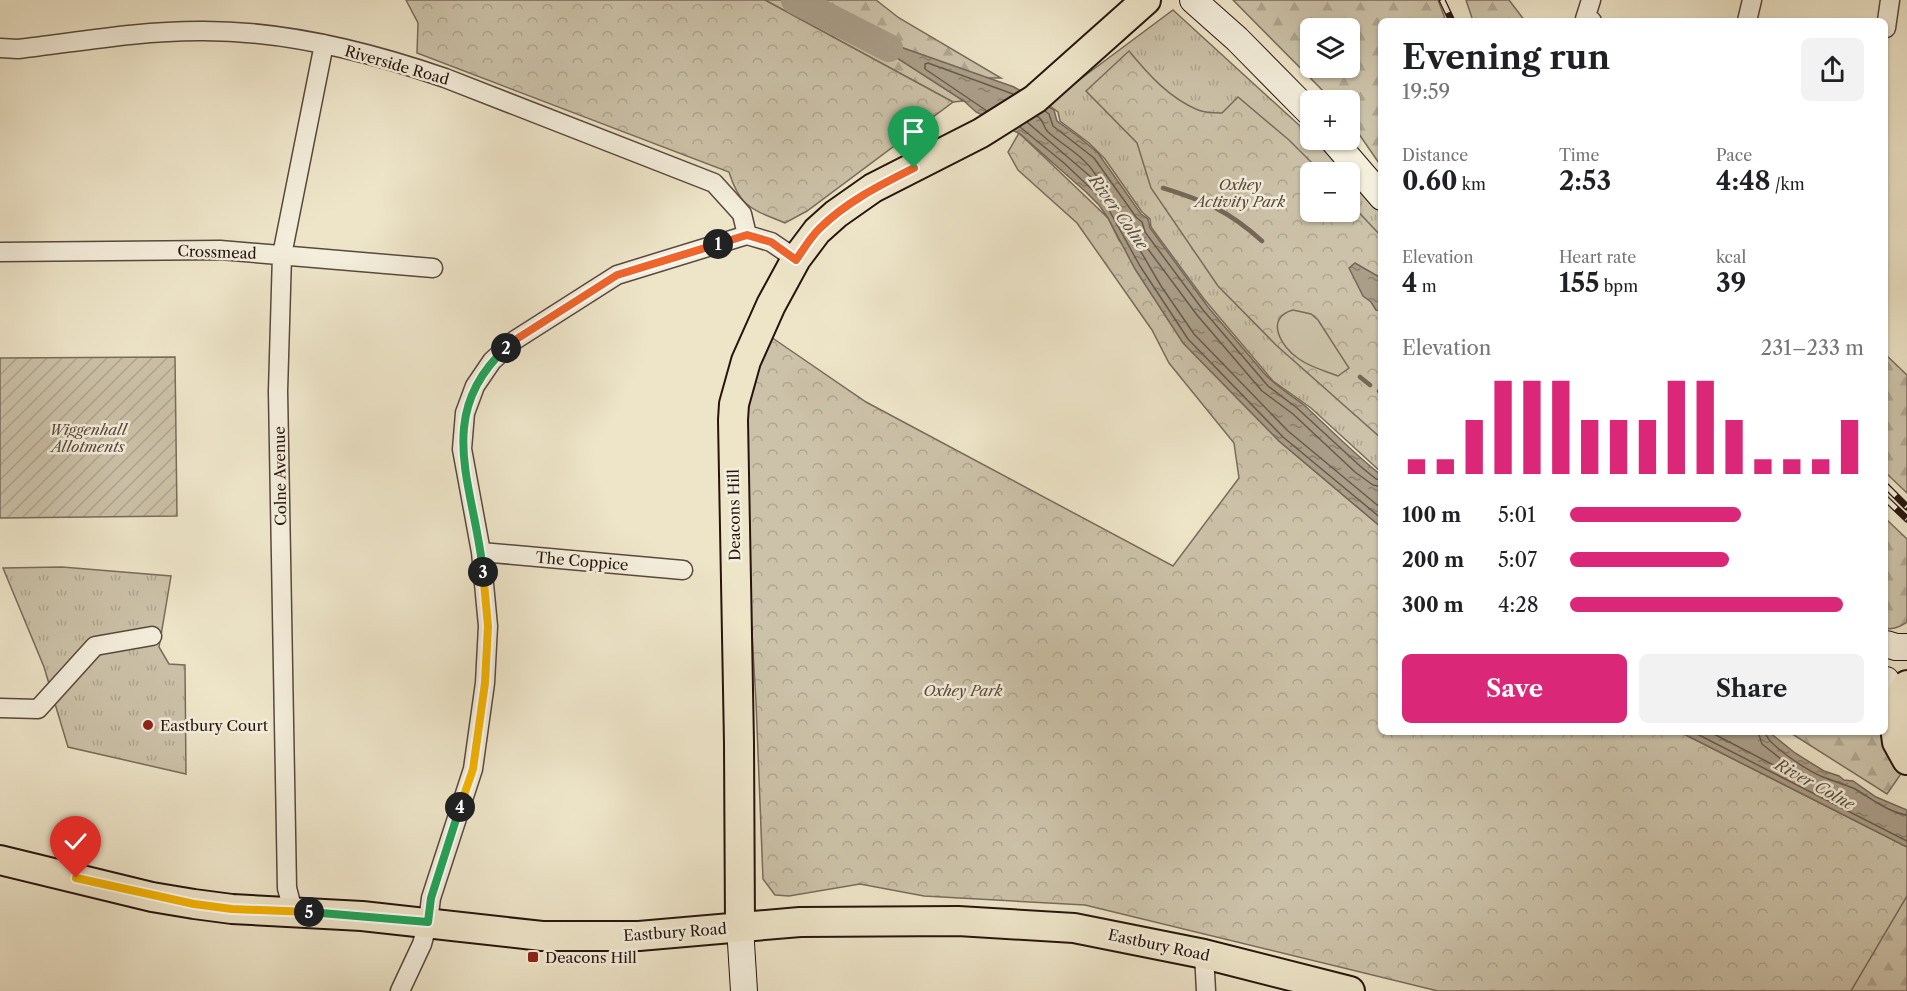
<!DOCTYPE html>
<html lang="en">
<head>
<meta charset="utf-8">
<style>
	body { margin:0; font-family:"Libre Caslon Text",serif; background:#f2f2f2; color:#202124; height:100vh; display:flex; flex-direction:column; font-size:22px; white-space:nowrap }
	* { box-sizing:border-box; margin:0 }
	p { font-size:20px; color:#757577 }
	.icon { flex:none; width:33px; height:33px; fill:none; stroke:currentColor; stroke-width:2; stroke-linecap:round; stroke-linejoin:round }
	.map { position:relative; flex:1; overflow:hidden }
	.drawer { position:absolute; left:1378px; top:18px; width:510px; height:717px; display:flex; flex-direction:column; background:#fff; border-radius:9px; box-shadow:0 2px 4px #0004 }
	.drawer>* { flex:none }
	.controls { position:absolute; left:1300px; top:18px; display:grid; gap:12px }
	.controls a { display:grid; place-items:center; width:60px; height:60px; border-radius:9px; background:#fff; box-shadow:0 2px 4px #0004; font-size:30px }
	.pin { position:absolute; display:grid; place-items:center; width:51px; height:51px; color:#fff; margin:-62px -26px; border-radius:50% 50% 50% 0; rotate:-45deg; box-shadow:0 0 6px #0007 }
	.pin .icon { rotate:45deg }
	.km { position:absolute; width:30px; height:30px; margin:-15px; border-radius:50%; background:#222; color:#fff; font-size:16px; line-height:30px; text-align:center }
	.round { display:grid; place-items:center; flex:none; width:63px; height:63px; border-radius:9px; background:#f2f2f2 }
	.summary { display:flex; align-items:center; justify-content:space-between; height:102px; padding:0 24px }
	h1 { font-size:33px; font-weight:700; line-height:45px }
	.metrics { display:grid; grid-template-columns:repeat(3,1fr); gap:9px; height:102px; padding:6px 24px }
	.metrics div { display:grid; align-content:center }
	.metrics b { font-size:26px; font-weight:700 }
	.metrics small { font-size:16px; font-weight:400 }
	.metrics p { font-size:16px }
	.chart { height:168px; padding:12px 24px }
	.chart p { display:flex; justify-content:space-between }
	.chart svg { width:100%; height:108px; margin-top:6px; stroke:#db2777; stroke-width:6 }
	.primary-button { display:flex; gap:12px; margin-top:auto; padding:12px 24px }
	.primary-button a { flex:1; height:69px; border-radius:9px; background:#db2777; color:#fff; font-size:24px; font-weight:700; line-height:69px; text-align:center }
	.primary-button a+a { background:#f2f2f2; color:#202124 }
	ul { padding:0 24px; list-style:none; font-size:20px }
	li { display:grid; grid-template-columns:96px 72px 1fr; align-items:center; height:45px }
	li i { height:15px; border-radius:8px; background:#db2777 }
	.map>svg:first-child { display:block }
	.grass { fill:url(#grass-tufts); stroke:#796c5c; stroke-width:1.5 }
	.forest { fill:url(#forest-firs); stroke:#796c5c; stroke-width:1.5; fill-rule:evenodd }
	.park { fill:url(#park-crowns); stroke:#796c5c; stroke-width:1.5 }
	.garden { fill:url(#garden-furrows); stroke:#796c5c; stroke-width:1.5 }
	.pitch { fill:#ccc2a9; stroke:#796c5c; stroke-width:1.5 }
	.water { fill:url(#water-ripples); stroke:#756758; stroke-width:1.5 }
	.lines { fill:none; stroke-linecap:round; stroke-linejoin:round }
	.shore { stroke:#685a4c; stroke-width:1.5 }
	.stream { stroke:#756758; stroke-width:4.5 }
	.river { stroke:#aa9e89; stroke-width:28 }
	.street-casing { stroke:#58493d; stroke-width:21 }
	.secondary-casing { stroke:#26150e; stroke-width:28 }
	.primary-casing { stroke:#26150e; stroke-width:32 }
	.street { stroke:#f4eedc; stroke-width:18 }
	.secondary { stroke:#f4eedc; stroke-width:26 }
	.primary { stroke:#eee5c9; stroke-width:28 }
	.rail-casing { stroke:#26150e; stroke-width:7 }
	.rail { stroke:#f4eedc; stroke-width:4.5; stroke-dasharray:14; stroke-linecap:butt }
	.split-1-casing { stroke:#fff; stroke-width:12 }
	.split-2-casing { stroke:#fff; stroke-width:12 }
	.split-3-casing { stroke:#fff; stroke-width:12 }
	.split-4-casing { stroke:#fff; stroke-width:12 }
	.split-5-casing { stroke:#fff; stroke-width:12 }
	.split-6-casing { stroke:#fff; stroke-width:12 }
	.split-1 { stroke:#f0652b; stroke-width:8 }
	.split-2 { stroke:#f0652b; stroke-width:8 }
	.split-3 { stroke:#22a559; stroke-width:8 }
	.split-4 { stroke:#f5b400; stroke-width:8 }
	.split-5 { stroke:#22a559; stroke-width:8 }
	.split-6 { stroke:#f5b400; stroke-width:8 }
	.poi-dot { fill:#8f2418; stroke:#f4eedc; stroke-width:2 }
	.labels { text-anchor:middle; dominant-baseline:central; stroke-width:5; stroke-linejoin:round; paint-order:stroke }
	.street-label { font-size:15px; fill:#26150e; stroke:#f4eedc }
	.park-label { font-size:15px; font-style:italic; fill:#58493c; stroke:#f4eedc }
	.poi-label { font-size:15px; fill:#26150e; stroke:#f4eedc; text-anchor:start }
	.water-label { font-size:16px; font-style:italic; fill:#5b4c3f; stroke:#f4eedc }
</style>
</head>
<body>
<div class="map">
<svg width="1907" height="991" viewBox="0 0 1907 991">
	<defs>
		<pattern id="grass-tufts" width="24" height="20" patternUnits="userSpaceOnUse" patternTransform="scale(1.5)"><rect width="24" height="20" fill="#ccc2a9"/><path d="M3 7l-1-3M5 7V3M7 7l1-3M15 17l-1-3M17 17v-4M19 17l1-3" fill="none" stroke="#afa690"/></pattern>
		<pattern id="forest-firs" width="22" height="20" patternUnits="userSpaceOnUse" patternTransform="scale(1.5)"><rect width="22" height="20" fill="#ccc2a9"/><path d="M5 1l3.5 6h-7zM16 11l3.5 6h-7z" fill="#afa690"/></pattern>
		<pattern id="park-crowns" width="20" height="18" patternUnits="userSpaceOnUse" patternTransform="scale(1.5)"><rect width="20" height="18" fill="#ccc2a9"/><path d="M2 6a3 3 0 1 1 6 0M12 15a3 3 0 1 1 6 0" fill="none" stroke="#afa690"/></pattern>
		<pattern id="garden-furrows" width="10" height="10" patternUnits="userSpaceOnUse" patternTransform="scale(1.5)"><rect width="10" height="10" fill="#ccc2a9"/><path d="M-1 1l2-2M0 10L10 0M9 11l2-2" fill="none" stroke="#afa690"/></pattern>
		<pattern id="water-ripples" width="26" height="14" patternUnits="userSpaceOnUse" patternTransform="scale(1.5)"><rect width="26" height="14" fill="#aa9e89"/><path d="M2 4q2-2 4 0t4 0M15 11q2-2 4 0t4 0" fill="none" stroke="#8a806e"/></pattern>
	</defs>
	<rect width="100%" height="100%" fill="#eee5c9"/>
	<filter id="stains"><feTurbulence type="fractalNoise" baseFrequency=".00333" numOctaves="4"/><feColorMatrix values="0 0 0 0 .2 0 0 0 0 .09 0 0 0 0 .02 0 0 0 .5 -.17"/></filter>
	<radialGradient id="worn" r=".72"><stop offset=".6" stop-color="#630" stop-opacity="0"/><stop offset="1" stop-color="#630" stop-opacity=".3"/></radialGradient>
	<!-- grass -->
	<path class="grass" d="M1173,10L1311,136V140H1315L1347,172H1311V212H1350V175L1382,208L1381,472L1311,408L1273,381L1204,299L1151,227L1150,219L1142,212L1105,159L1089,143L1060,121L1058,112L1047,104Z
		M62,567L171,576L159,647L169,664L185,665L186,774L68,747L44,667L3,568Z"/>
	<!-- forest -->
	<path class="forest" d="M765,0H876L899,18L1001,78H986L858,32L964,101L953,102Z
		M1233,0H1438L1446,21H1382L1381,166L1350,121V100H1332ZM1311,28H1350V68H1311Z
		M1466,0H1509L1525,21H1473Z
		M1886,355L1907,375V493L1886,473Z
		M1886,519L1907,539V622C1901,626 1892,630 1886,628Z
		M1789,732H1885L1905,768L1887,794Z
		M1907,864V991H1807Z"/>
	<!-- park -->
	<path class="park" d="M406,0H765L953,102L807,211L785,223C752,209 740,208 729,172L417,53L418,23Z
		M1129,51C1148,74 1169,98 1198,110C1205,113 1214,113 1222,113L1238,97L1289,140L1321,172H1311V212H1350V203L1381,236V438L1276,345L1218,286L1151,188L1137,143L1086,91Z
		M1019,133L1108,218L1119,240L1279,441L1381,527L1382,732H1680L1907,847V896L1851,991H1438L1085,905L924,896L860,884L789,896L775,895L763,879L756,702L743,480L742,394L771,337L866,402L1173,566L1239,478L1234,443L1169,363L1152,330L1077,223L1018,170L1008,152Z"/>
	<!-- garden -->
	<path class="garden" d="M175,357L177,516L0,518V358Z"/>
	<!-- pitch -->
	<path class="pitch" d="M1293,310L1311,314L1318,320L1349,368L1338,376C1325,371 1310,367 1299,359C1281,347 1264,318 1293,310Z"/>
	<!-- water -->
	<path class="water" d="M855,31L1014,87L1054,110L1057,121L1079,137L1098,153L1141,214L1148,219L1150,228L1208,307L1263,372C1275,386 1290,394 1304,405C1330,429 1354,454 1381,475V527L1279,441L1183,343L1135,269L1108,218L1099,205L1086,192L1020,134L976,112L964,101Z
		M1355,263L1381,278V311L1376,310L1371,302L1363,296L1349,268Z
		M1680,732H1769L1795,753L1824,771L1839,776L1844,780L1853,781L1876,797L1907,810V847Z"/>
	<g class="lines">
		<!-- shore -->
		<path class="shore" d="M987,111L925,69V64L928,63L1013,94
			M1045,111L1049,114L1053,126L1094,158L1136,217L1142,222L1145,232L1203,310L1268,386L1297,408L1360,466L1376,479L1382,480
			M1027,122L1092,178H1096V175C1083,155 1065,147 1048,132C1043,127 1044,120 1037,116
			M1020,127L1064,163L1104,201L1140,266L1188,339L1283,437L1382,519
			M1382,487L1373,485L1355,472L1293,414L1262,391L1197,315L1139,237H1135L1134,240L1161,286L1194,334L1288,431L1382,509
			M1693,732L1907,841
			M1710,732L1787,772L1791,771V767L1762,744L1758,732
			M1765,732C1767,745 1810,772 1823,777C1833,781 1843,784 1853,788C1870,797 1887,812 1907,815"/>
		<!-- stream -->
		<path class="stream" d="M1163,188C1205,201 1229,211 1262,241
			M1360,377L1370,385
			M1379,391L1382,392"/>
		<!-- river -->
		<path class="river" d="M795,0L889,48"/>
		<defs>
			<path id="street" d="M1591,0L1585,19L1592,21
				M1747,21L1752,0
				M1886,28L1890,0
				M0,48L18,49C78,42 138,31 199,31C282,30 367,51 445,78L714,183L742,214L747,235
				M0,252L220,250L433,268
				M481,552L683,570
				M0,708L38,709L95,646L152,636
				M293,911L287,888L278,391L282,255L324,44
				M1204,954L1206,991
				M400,991L422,944L428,922L431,898L473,769L485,683L488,626L481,552L462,449L465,413L475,386L492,361L515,340L617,275L747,235L771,242L796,259"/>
			<path id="secondary" d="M1193,0L1237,39L1311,114
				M1333,140L1382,197
				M1886,644L1896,647H1907
				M1886,680L1893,708
				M740,927L744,991"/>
			<path id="primary" d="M1907,685L1893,708V713L1897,742L1907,760
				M0,860L152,897L194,904L232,909L362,916L542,936H639L800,922L958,921L1074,928L1204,954L1350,991
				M740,927L739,743L733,420L734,404L746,361L771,305L796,259L817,231L836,214L873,188L981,133L1035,99L1146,0"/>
		</defs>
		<!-- street casing -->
		<use href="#street" class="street-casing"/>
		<!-- secondary casing -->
		<use href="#secondary" class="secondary-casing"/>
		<!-- primary casing -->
		<use href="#primary" class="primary-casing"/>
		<!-- street -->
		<use href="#street" class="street"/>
		<!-- secondary -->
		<use href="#secondary" class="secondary"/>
		<!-- primary -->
		<use href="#primary" class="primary"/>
		<defs>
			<path id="rail" d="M1442,0L1452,21
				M1886,486L1907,507
				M1886,499L1907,519"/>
		</defs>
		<!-- rail casing -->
		<use href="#rail" class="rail-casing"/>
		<!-- rail -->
		<use href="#rail" class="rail"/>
	</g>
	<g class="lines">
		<defs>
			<path id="split-1" d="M718,244L747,235L771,242L796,260C803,250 810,238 819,229C846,202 880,185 914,168"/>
			<path id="split-2" d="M506,348L515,340L617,275L718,244"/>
			<path id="split-3" d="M483,572C475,488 432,416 506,348"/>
			<path id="split-4" d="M460,807L473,769L485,683L488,626L483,572"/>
			<path id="split-5" d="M309,912L428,922L431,898L460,807"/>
			<path id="split-6" d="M76,878L194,904L232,909L309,912"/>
		</defs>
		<!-- split-1 casing -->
		<use href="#split-1" class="split-1-casing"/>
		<!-- split-2 casing -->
		<use href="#split-2" class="split-2-casing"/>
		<!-- split-3 casing -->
		<use href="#split-3" class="split-3-casing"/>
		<!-- split-4 casing -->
		<use href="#split-4" class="split-4-casing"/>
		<!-- split-5 casing -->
		<use href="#split-5" class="split-5-casing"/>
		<!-- split-6 casing -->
		<use href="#split-6" class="split-6-casing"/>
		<!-- split-1 -->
		<use href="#split-1" class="split-1"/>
		<!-- split-2 -->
		<use href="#split-2" class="split-2"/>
		<!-- split-3 -->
		<use href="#split-3" class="split-3"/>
		<!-- split-4 -->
		<use href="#split-4" class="split-4"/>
		<!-- split-5 -->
		<use href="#split-5" class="split-5"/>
		<!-- split-6 -->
		<use href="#split-6" class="split-6"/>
	</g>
	<!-- markers -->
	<g class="poi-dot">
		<circle cx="148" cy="725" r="6"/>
		<rect x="527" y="951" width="12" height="12" rx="3"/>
	</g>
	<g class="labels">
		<!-- street labels -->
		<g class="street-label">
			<text transform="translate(397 65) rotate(16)">Riverside Road</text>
			<text transform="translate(217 252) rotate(2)">Crossmead</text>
			<text transform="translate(280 476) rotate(-91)">Colne Avenue</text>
			<text transform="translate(734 515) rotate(-91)">Deacons Hill</text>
			<text transform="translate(582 561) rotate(5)">The Coppice</text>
			<text transform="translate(675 932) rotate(-4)">Eastbury Road</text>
			<text transform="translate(1159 945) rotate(12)">Eastbury Road</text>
		</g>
		<!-- park labels -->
		<g class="park-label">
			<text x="1240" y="184">Oxhey<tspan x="1240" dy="17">Activity Park</tspan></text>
			<text x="88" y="429">Wiggenhall<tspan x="88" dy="17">Allotments</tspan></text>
			<text x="963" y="690">Oxhey Park</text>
		</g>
		<!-- poi labels -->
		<g class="poi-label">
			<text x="160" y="725">Eastbury Court</text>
			<text x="545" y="957">Deacons Hill</text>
		</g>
		<!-- water labels -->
		<g class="water-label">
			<text transform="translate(1119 212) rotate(54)">River Colne</text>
			<text transform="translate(1815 784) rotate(29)">River Colne</text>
		</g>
	</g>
	<rect width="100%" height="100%" filter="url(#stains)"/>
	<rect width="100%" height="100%" fill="url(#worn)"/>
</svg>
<div class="controls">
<a><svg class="icon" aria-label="layers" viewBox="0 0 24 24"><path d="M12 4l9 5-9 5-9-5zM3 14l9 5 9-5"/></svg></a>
<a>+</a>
<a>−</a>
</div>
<div class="pin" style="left:914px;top:168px;background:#1e9e55"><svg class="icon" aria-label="arrive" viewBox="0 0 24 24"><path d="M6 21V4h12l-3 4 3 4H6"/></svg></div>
<div class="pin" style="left:76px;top:878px;background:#d93025"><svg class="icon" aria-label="check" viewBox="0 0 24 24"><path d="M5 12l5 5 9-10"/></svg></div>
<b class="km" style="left:718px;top:244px">1</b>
<b class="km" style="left:506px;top:348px">2</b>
<b class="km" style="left:483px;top:572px">3</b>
<b class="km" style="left:460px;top:807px">4</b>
<b class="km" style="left:309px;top:912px">5</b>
<section class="drawer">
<div class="summary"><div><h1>Evening run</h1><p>19:59</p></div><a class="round"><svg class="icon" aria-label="share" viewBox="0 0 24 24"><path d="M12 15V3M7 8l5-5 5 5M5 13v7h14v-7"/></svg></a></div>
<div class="metrics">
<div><p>Distance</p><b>0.60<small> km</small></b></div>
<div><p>Time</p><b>2:53</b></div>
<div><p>Pace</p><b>4:48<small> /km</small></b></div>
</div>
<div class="metrics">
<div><p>Elevation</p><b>4<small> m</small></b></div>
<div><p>Heart rate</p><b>155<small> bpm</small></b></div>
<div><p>kcal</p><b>39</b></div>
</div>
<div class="chart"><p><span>Elevation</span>231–233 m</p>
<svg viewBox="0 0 160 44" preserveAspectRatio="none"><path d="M5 44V38M15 44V38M25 44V22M35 44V6M45 44V6M55 44V6M65 44V22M75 44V22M85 44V22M95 44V6M105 44V6M115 44V22M125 44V38M135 44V38M145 44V38M155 44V22"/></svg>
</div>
<ul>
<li><b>100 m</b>5:01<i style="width:58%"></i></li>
<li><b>200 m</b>5:07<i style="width:54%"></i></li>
<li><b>300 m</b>4:28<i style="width:93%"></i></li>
</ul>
<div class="primary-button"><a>Save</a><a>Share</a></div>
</section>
</div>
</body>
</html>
